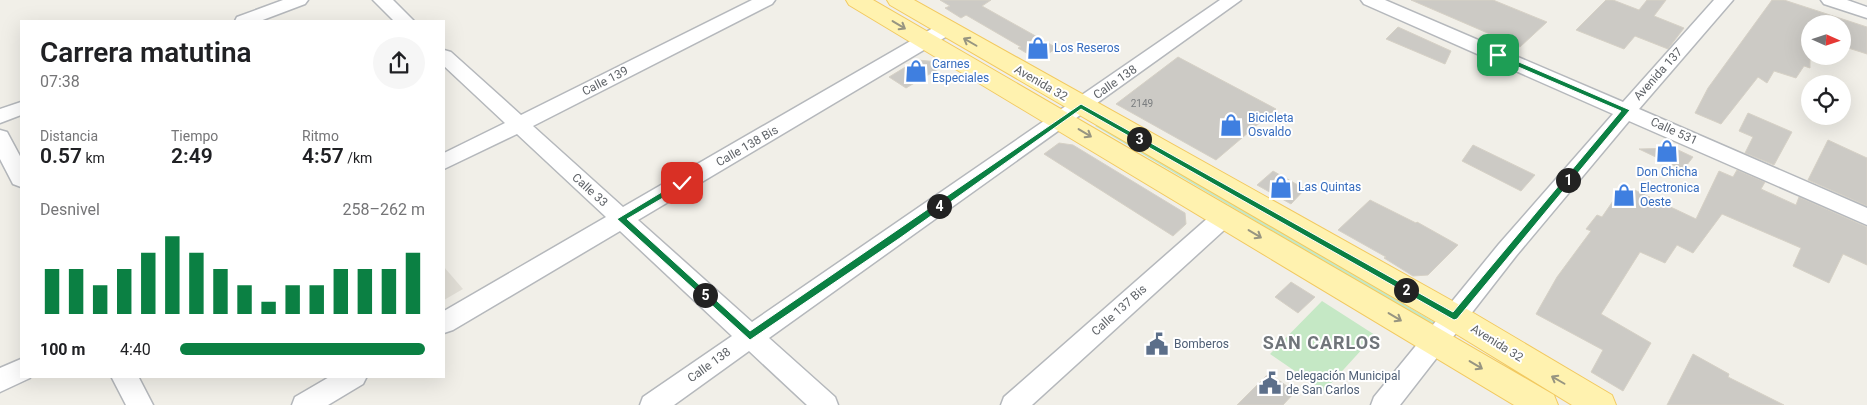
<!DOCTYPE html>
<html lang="es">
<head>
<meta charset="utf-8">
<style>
	body { margin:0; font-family:Roboto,sans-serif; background:#f6f6f6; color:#202124; height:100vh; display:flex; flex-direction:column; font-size:19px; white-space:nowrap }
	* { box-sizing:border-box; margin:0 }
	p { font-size:16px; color:#757577 }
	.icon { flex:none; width:28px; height:28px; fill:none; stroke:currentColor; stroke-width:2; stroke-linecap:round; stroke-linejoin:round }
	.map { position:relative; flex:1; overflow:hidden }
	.panel { position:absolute; left:20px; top:20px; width:425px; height:358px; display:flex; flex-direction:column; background:#fff; border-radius:0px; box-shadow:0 5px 20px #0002 }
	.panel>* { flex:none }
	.needle { width:32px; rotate:93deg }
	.tools { position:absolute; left:1801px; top:15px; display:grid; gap:10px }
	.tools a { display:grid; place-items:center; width:50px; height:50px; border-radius:50%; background:#fff; box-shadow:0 5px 20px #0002; font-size:25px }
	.pin { position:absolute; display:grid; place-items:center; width:42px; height:42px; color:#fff; margin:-21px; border-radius:10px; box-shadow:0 2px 8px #0006 }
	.km { position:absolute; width:25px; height:25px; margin:-12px; border-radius:50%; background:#222; color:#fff; font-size:14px; line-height:25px; text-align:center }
	.round { display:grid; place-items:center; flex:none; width:52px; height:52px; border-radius:26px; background:#f6f6f6 }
	.headline { display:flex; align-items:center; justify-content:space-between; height:85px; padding:0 20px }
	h1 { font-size:28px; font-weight:600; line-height:38px }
	.stats { display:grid; grid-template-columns:repeat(3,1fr); gap:8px; height:85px; padding:5px 20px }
	.stats div { display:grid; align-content:center }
	.stats b { font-size:21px; font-weight:600 }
	.stats small { font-size:14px; font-weight:400 }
	.stats p { font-size:14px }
	.chart { height:140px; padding:10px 20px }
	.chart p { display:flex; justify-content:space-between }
	.chart svg { width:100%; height:90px; margin-top:5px; stroke:#0b8043; stroke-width:6 }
	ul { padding:0 20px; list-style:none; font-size:16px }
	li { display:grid; grid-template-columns:80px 60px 1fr; align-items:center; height:38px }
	li i { height:12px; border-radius:6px; background:#0b8043 }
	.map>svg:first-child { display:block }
	.education { fill:#e1ded6 }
	.green { fill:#c5e8c5 }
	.building { fill:#cccac5; stroke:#d6d1c6 }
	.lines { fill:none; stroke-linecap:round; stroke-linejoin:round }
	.minor-casing { stroke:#b5b8bc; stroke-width:3 }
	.major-casing { stroke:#f2c960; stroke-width:2 }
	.minor { fill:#fff; fill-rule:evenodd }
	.major { fill:#fff2af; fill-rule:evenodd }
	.oneway { stroke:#979581 }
	.route { fill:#0b8043; stroke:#fff }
	.labels { text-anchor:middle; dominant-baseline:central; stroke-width:4; stroke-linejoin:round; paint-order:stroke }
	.number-label { font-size:10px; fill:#7a7d7f }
	.shop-label { font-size:12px; fill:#366cbe; stroke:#fff; text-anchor:start }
	.street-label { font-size:12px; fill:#5f6368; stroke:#fff }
	.service-label { font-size:12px; fill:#4e5e75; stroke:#fff; text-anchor:start }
	.district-label { font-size:18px; font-weight:bold; letter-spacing:1px; fill:#70757a; stroke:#fff }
</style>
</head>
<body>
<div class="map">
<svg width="1867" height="405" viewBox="0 0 1867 405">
	<rect width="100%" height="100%" fill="#f1efe8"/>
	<!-- education -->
	<path class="education" d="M444,267L463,289L444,300Z"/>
	<!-- green -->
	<path class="green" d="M1099,124L1441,326L1438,329L1095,126Z
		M1322,301L1375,335L1324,391L1270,354Z"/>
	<!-- building -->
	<path class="building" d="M940,0H991L982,6L1057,48L1038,60L1018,48L1021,47L966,15L961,18L945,8L950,6Z
		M1411,0H1493L1547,22L1520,47Z
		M1606,0H1613L1639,10L1647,0H1666L1654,16L1684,28L1668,49L1635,36L1624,49L1576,30Z
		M1772,0H1784L1867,27V54L1842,46V24H1810V68L1804,66L1796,78L1774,71L1767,83L1758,77L1721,124L1695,113L1708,88Z
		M1398,27L1451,51L1445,64L1386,39Z
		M1178,57L1246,93L1276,109L1216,160L1116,104Z
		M917,60L940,62L945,65L906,88L889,77Z
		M1748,113L1792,132L1774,165L1745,153L1753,137L1739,131Z
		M1828,140L1867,158V206L1808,180Z
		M1059,143L1073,145L1185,213L1186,224L1173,236L1044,154Z
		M1473,145L1535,175L1521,191L1462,161Z
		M1674,148L1693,157L1683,170L1639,149Z
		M1737,170L1765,182L1761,189L1796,205L1799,197L1867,227V265L1843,254L1829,283L1793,266L1801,248L1722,214L1693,253L1677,245L1665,263L1640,252L1601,314L1651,343L1623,391L1591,372L1603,350L1536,314L1557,277L1591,231L1586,229L1597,215L1602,217L1624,185L1696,219L1719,171L1733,177Z
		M1273,171L1305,189L1291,204L1257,185Z
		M1370,200L1416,223L1417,222L1458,245L1428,275L1413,276L1384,258L1386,257L1338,230Z
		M1291,282L1315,297L1298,313L1275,297Z
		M1693,354L1729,374L1728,377L1784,405H1667Z
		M1269,373L1295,392L1283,405H1237Z"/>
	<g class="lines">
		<defs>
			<path id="minor" d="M283,0H308L305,4L260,21H235L237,17Z
				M373,0H393L414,21H394Z
				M752,0H775L772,4L533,126L623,207L940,24H954L956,28L954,32L638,220L752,322L1220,0H1241L769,338L835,397L838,405H807L749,351L674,405H640L643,397L732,336L620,231L453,330L444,333V311L606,217L517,134L444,169V153L505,123L444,66V50L451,52L521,115Z
				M1361,0H1385L1623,102L1714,0H1733L1639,109L1867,208V225L1629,121L1516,256L1400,405H1371L1374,397L1499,244L1613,114L1364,4Z
				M1821,0H1847L1867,7V18L1824,4Z
				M21,102V115L0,123V109Z
				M0,130L7,132L21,158V187L13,184L0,159Z
				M1225,208L1233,210L1236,216L1233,222L1032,405H1001L1004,397L1217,210Z
				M21,359V376L30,378L0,392V368Z
				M111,376H138L153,405H126Z
				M331,376H367L363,384L328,405H292L295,397Z"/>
			<path id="major" d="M846,0H873L1554,395L1558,405H1514L849,5Z
				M887,0H914L1465,308L1612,395L1616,405H1572L1443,326L890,5Z"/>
		</defs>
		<!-- minor casing -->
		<use href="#minor" class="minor-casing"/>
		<!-- major casing -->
		<use href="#major" class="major-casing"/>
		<!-- minor -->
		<use href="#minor" class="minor"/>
		<!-- major -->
		<use href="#major" class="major"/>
	</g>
	<!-- one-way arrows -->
	<defs><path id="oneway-shaft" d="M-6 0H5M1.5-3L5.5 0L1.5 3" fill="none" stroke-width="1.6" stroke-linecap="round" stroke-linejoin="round" transform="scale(1.25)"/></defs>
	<g class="oneway">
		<use href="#oneway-shaft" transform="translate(899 25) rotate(31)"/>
		<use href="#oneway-shaft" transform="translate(970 42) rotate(-150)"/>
		<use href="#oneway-shaft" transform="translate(1085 133) rotate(31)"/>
		<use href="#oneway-shaft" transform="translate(1255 234) rotate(31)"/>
		<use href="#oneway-shaft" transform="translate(1395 317) rotate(31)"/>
		<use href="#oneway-shaft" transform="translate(1476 365) rotate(31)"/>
		<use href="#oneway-shaft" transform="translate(1558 380) rotate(-150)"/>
	</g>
	<!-- route -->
	<path class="route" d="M1498,53L1630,110L1457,319L1454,320L1081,109L900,238L750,340L617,219L680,181H685V185L627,219L750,331L1081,104L1453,312L1621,111L1495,57Z"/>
	<!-- icons -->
	<defs>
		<symbol id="shop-bare" viewBox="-9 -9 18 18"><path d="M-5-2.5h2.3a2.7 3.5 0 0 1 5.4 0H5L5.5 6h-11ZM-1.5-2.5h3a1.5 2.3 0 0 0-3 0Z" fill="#3f7fe0" stroke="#fff" stroke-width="2.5" paint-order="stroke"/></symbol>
		<symbol id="civic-bare" viewBox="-9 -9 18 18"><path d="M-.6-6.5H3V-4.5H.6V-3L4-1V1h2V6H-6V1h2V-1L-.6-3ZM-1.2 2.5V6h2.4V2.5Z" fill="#5c6f8a" stroke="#fff" stroke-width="2.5" paint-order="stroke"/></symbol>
	</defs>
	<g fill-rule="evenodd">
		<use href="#shop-bare" x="1022" y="32" width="32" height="32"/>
		<use href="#shop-bare" x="900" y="55" width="32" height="32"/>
		<use href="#shop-bare" x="1215" y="109" width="32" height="32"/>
		<use href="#shop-bare" x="1651" y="135" width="32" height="32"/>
		<use href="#shop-bare" x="1265" y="171" width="32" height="32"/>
		<use href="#shop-bare" x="1608" y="179" width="32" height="32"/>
		<use href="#civic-bare" x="1141" y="328" width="32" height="32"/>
		<use href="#civic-bare" x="1254" y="367" width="32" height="32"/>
	</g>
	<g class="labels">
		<!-- number labels -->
		<g class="number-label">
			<text x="1142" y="103">2149</text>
		</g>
		<!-- shop labels -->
		<g class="shop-label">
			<text x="1054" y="48">Los Reseros</text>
			<text x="932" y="64">Carnes<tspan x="932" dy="14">Especiales</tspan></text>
			<text x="1248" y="118">Bicicleta<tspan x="1248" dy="14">Osvaldo</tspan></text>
			<text x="1667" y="172" text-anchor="middle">Don Chicha</text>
			<text x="1298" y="187">Las Quintas</text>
			<text x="1640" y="188">Electronica<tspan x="1640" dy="14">Oeste</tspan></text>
		</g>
		<!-- street labels -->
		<g class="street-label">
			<text transform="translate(1658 74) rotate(-48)">Avenida 137</text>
			<text transform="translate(605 81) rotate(-27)">Calle 139</text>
			<text transform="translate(1115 82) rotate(-35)">Calle 138</text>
			<text transform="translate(1041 83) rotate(30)">Avenida 32</text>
			<text transform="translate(1674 131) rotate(24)">Calle 531</text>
			<text transform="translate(747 146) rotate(-30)">Calle 138 Bis</text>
			<text transform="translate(590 190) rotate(42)">Calle 33</text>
			<text transform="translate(1119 310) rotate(-42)">Calle 137 Bis</text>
			<text transform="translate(1497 343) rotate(32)">Avenida 32</text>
			<text transform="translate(709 365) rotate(-36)">Calle 138</text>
		</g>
		<!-- service labels -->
		<g class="service-label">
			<text x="1174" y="344">Bomberos</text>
			<text x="1286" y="376">Delegación Municipal<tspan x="1286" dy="14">de San Carlos</tspan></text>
		</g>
		<!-- district labels -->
		<g class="district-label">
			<text x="1322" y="342">SAN CARLOS</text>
		</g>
	</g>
</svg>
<div class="tools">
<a><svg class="needle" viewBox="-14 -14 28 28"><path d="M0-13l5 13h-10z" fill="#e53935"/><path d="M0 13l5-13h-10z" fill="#757577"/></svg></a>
<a><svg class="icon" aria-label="locate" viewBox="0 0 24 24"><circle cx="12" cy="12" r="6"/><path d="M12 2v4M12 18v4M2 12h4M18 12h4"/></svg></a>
</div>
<div class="pin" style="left:1498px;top:55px;background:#1e9e55"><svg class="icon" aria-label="arrive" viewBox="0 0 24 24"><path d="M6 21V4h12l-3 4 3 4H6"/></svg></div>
<div class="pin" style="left:682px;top:183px;background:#d93025"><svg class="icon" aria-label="check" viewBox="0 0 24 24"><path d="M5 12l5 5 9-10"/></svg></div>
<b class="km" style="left:1568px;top:180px">1</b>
<b class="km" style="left:1406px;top:290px">2</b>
<b class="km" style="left:1139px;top:139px">3</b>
<b class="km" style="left:939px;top:206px">4</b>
<b class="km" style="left:705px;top:295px">5</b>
<section class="panel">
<div class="headline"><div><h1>Carrera matutina</h1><p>07:38</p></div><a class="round"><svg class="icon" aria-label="share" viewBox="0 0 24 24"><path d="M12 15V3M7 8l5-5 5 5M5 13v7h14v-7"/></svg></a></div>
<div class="stats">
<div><p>Distancia</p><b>0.57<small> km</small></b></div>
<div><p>Tiempo</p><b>2:49</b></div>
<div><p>Ritmo</p><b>4:57<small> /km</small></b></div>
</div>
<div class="chart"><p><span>Desnivel</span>258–262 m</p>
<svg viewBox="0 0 160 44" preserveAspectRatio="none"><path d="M5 44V22M15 44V22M25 44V30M35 44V22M45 44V14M55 44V6M65 44V14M75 44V22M85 44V30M95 44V38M105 44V30M115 44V30M125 44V22M135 44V22M145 44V22M155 44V14"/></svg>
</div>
<ul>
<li><b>100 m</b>4:40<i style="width:100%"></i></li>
</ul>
</section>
</div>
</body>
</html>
